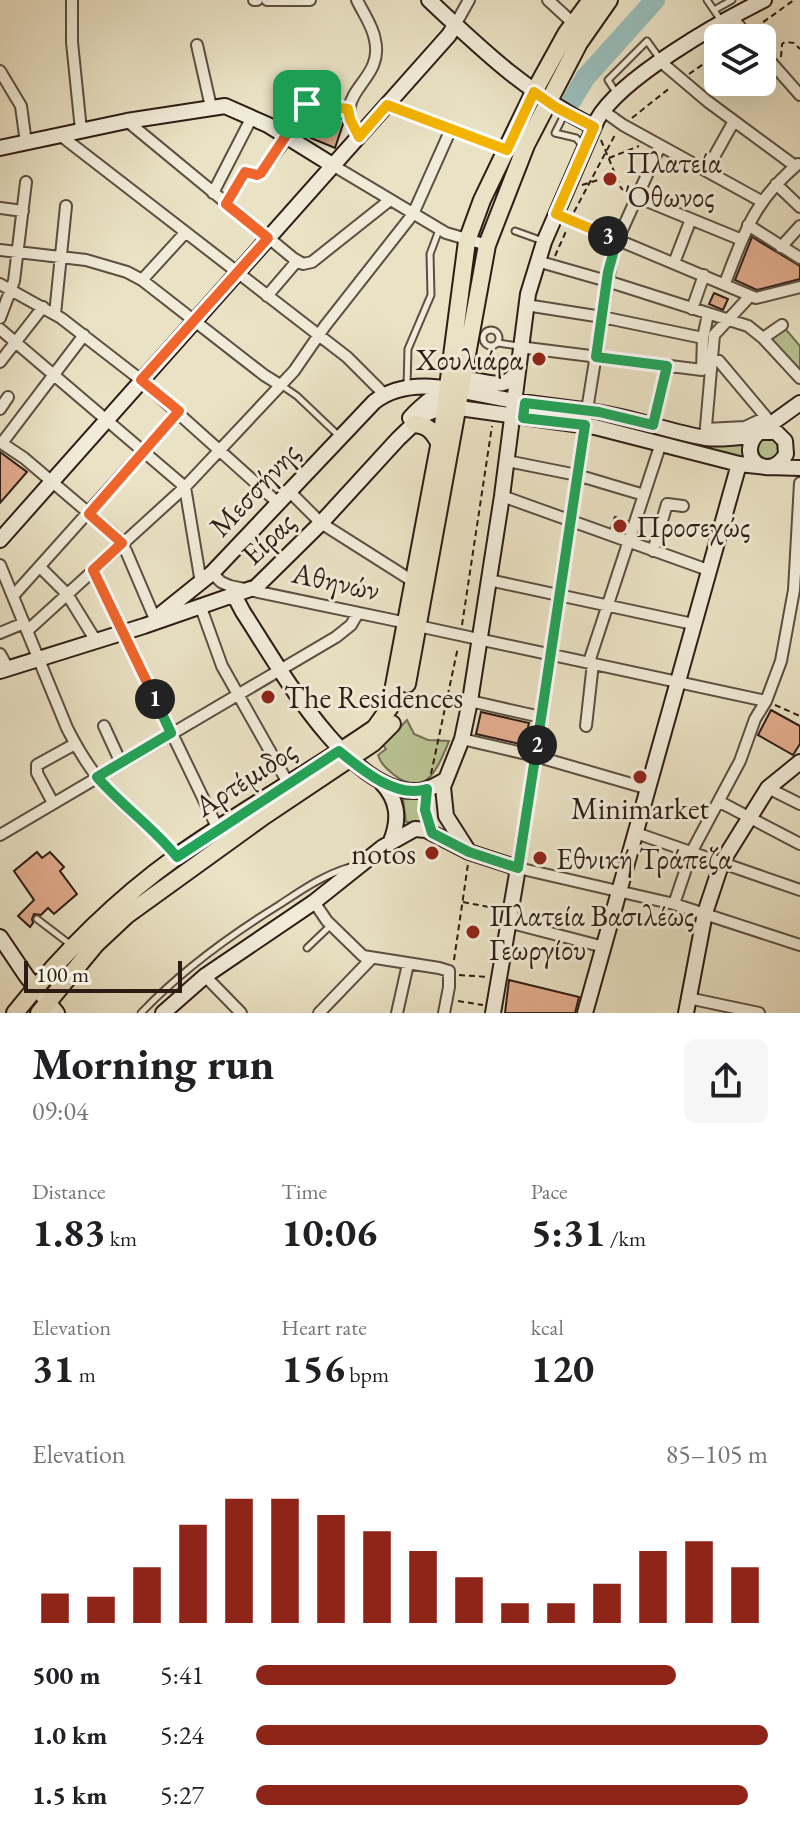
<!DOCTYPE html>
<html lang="en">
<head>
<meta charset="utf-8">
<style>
	body { margin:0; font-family:"EB Garamond",serif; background:#f6f6f6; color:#202124; height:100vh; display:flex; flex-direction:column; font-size:30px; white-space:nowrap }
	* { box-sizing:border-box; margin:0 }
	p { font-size:26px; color:#757577 }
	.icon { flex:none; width:44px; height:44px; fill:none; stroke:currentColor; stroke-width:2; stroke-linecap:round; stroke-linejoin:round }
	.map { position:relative; height:1013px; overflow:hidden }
	.side { display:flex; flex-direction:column; background:#fff; flex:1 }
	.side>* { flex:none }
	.controls { position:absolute; left:704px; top:24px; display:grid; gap:16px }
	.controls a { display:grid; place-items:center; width:72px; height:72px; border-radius:12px; background:#fff; box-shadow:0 8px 32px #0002; font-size:40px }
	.scale { position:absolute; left:24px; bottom:20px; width:158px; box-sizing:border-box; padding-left:8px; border:4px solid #2d1c15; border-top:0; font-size:22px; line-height:28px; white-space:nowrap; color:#2d1c15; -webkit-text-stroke:6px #f1ecd9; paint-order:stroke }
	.pin { position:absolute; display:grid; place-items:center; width:68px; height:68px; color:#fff; margin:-34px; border-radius:16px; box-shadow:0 4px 12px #0006 }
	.km { position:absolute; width:40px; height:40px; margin:-20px; border-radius:50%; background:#222; color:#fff; font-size:22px; line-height:40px; text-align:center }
	.round { display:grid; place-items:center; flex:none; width:84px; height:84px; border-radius:12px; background:#f6f6f6 }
	.overview { display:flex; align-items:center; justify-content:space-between; height:136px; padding:0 32px }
	h1 { font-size:44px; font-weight:700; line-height:60px }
	.figures { display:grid; grid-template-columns:repeat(3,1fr); gap:12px; height:136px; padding:8px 32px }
	.figures div { display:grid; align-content:center }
	.figures b { font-size:40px; font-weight:700 }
	.figures small { font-size:22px; font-weight:400 }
	.figures p { font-size:22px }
	.chart { height:224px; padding:16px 32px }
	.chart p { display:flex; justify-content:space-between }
	.chart svg { width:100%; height:144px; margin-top:8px; stroke:#8f2418; stroke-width:6 }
	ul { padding:0 32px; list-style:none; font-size:26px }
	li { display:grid; grid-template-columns:128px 96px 1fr; align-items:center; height:60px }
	li i { height:20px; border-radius:10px; background:#8f2418 }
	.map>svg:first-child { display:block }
	.green { fill:#b9c392; stroke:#737054; stroke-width:2 }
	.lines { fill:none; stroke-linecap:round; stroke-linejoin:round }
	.river { stroke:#99bdba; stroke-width:20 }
	.building { fill:#e3ad8e; stroke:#2d1c15; stroke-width:2 }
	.lane-casing { stroke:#5c4e41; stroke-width:9 }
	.street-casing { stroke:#5c4e41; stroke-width:14 }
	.secondary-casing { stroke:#2d1c15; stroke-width:18 }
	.primary-casing { stroke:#2d1c15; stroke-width:20 }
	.path { stroke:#2d1c15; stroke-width:2; stroke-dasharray:6 4; stroke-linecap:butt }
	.lane { stroke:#f1ecd9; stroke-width:5 }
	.street { stroke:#f1ecd9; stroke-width:10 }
	.secondary { stroke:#f1ecd9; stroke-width:14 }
	.primary { stroke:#eae2c4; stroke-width:16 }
	.split-1-casing { stroke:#fff; stroke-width:16 }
	.split-2-casing { stroke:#fff; stroke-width:16 }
	.split-3-casing { stroke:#fff; stroke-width:16 }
	.split-4-casing { stroke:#fff; stroke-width:16 }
	.split-1 { stroke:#f0652b; stroke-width:10 }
	.split-2 { stroke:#22a559; stroke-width:10 }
	.split-3 { stroke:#22a559; stroke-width:10 }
	.split-4 { stroke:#f5b400; stroke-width:10 }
	.poi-dot { fill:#8f2418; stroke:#f1ecd9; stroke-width:3 }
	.labels { text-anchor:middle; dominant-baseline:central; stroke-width:6; stroke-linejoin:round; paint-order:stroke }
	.poi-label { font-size:30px; fill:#2d1c15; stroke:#f1ecd9; text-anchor:start }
	.street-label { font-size:30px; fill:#2d1c15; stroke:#f1ecd9 }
</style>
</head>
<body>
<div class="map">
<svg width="800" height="1013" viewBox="0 0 800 1013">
	<rect width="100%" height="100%" fill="#eae2c4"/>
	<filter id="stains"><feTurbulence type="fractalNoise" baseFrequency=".0025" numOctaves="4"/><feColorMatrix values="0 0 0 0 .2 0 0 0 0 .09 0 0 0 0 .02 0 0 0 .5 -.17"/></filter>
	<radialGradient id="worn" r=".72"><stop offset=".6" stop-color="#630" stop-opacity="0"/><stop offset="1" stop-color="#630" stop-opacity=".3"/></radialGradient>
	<!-- green -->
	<path class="green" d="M782,325L800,346V376L763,338Z
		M536,413L589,417L704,445L747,443L746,458L609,426Z
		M757 448a11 11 0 1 1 22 0a11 11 0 1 1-22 0Z
		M407,720L414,734L428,740L449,741C438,767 426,801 393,774C386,768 381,764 378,755L386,749L383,745Z
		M429,798L427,812L434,824L406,822L403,799Z"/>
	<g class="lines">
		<!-- river -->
		<path class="river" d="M572,100L585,78L655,0"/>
	</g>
	<!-- building -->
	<path class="building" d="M309,112L343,119V124L335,148L301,134Z
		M752,237L800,266V279L757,290L735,280Z
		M714,293L728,299L723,310L709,304Z
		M0,452L27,472L0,503Z
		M615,517L627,521L624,531L611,527Z
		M771,710L800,726V744L793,755L758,735Z
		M481,712L529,723L524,745L476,734Z
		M37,852L42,858L50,852L64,867L60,871L77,894L54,914L48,908L41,915L34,914L32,919L33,923L30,927L18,916L34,900L14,871Z
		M509,980L579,997L575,1013H505Z"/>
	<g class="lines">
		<defs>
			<path id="lane" d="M707,0L722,22
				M714,10L732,0
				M617,94L608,80L647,41L660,59
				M565,113L555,133L576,138L583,146
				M515,231L540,240
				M483 338a8 8 0 1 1 16 0a8 8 0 1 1-16 0Z
				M498,343L519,346
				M281,385L297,396L339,436
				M407,386L408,349L431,295L430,254L439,230
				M37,919L71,945
				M307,948L331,925
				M141,1013C182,970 229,936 279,905C302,890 323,875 350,867"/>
			<path id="street" d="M72,0V42L81,130
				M254,0H257
				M267,0H310
				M357,0C363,13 373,26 375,40C385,84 327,91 359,137
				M548,0L573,23
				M732,17L749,38
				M455,25L469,0
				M197,45L211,107
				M762,52L800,95
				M661,62L707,101L795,166
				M0,71L21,106L26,143
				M387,105L507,150
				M602,110L623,125L761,201
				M127,121L293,258L303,264L312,262L390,200
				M60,135L347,357L384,394
				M334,166L446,233L487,245
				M706,171L734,121
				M776,184L800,207
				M213,193L252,117
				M637,197L742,240
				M226,204L245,172L257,175L261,173L281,146L303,107L307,104L348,109
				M0,208L23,211
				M556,214L756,298L800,287
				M748,225L800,258
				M781,247L800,226
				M0,250L86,260L127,272L142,280L264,375L280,385
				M537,261L607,281L748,326L763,338L800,378
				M674,263L691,219
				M142,280L185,233
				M725,283C745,231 754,201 798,164
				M0,284L61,318L141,380L277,502
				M267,296L297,261
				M526,305L602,317L703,338
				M692,309L704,275
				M55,314L66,206
				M0,318L14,281L26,182
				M0,329L185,487L201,583
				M763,338L782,325
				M519,347L702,370L703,338L708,314
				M0,362L43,307
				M0,409L8,397
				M587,410L613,250L660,146
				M585,425L518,868L674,904L800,945
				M653,425L667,366
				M706,429L745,427L766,417L719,361L708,359
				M705,438L714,335L750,296
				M0,442L24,458L117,537L126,551L155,619
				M2,443L84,335
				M507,461L577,475L644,495
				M288,490L321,523L414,582
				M502,496L708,570
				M653,551L667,504L683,506
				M0,565L67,728C79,752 94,776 113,795C134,817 158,833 177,857
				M40,567L67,594L96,641
				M93,570L218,829
				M212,573L221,582L230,586L407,623
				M489,580L693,624
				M13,596L179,411
				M200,605L222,666L288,783
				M418,626L766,701
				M27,631L185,487L294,371L325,326L413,214L451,129
				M0,633L24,623
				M0,654L8,668
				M589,662L661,443
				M470,701L541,717
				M104,726L121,763
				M586,726L593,663
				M462,739L535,756L649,789
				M768,788L800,804
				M720,802L800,844
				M53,803L37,773V765L75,744
				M636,833L800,890
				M0,835L336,637L351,625L358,613
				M314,902L327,921L363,956L439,968L449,971V987L444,1013
				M674,904L692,851L740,761L755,719L766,701L781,661L794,590L800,483
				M508,922L604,947
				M205,976L241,1013
				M688,998L759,1013
				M319,1013L371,959
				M397,1013L408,964"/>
			<path id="secondary" d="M429,0C481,49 529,95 594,127
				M0,148L127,121L225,106L268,125L334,166
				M410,418C419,407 450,382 463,380C483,377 504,395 517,371
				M760,432H776L785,441L786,454C770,483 735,458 757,434L800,403
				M769,467L800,468
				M0,540L449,35L455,25
				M234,595L243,612C276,662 348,794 417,791C427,791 436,785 445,780
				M161,614L212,573L374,402C413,371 471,395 515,401C547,406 580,408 612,415C643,421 674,433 706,438C722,440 739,437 755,435
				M0,671L144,626L256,587L321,523L398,439L423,415L445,406L595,427L739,464L766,467
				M381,782C398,800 400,818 391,841
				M469,852L446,816L443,787L462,739L470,701L502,496L528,294L544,242L597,120C620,78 720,22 764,0
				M0,937L27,977L57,1013
				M163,1013L205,976L314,902L383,847L415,829L426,830L469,852L518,868L493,1013
				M585,1013L739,464
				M686,1013L705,913L722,862L768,788L800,762"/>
			<path id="primary" d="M414,424C428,425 433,431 440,444
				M407,684L487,245L526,145L579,43L609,0
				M15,1013C62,954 115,901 176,857C241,811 310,773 375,728L390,707L443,425L467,241L482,200L534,92L566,34L591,0
				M39,1013L96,944L127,915L264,816L373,743L392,724"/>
		</defs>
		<!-- lane casing -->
		<use href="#lane" class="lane-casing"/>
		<!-- street casing -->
		<use href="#street" class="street-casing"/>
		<!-- secondary casing -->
		<use href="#secondary" class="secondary-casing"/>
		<!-- primary casing -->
		<use href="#primary" class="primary-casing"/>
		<!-- path -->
		<path class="path" d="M755,28L794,0
			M781,57L782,44L785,42L794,43L800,49
			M689,74L718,54
			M632,118L671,87
			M601,140L621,188L628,194
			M609,158L639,146
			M582,185L614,175
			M574,212L616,133
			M555,256L567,229
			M462,625L492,426
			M775,705L800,716
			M431,774L458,647
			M425,804L427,817
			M463,902L499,909
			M454,960L468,864
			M459,975L488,977
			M458,1001L483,1005"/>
		<!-- lane -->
		<use href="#lane" class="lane"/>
		<!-- street -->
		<use href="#street" class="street"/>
		<!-- secondary -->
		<use href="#secondary" class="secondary"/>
		<!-- primary -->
		<use href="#primary" class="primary"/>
	</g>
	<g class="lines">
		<defs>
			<path id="split-1" d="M155,699L93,570L122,543L89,514L179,411L141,380L268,238L226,204L245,172L257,175L261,173L307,104"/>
			<path id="split-2" d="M155,699L171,733L97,777C122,806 153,827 177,857L339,751C362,770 396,799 427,789L425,810L432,833L469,852L518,868L537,745"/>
			<path id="split-3" d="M537,745L585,425L523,418L525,403L599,412L653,425L667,366L596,357L608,272L617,239L608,236"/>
			<path id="split-4" d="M307,104L348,109L350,119L359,137L387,105L507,150L534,92L557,108L594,127L556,214L608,236"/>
		</defs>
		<!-- split-1 casing -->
		<use href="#split-1" class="split-1-casing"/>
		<!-- split-2 casing -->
		<use href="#split-2" class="split-2-casing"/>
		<!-- split-3 casing -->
		<use href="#split-3" class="split-3-casing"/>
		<!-- split-4 casing -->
		<use href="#split-4" class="split-4-casing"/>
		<!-- split-1 -->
		<use href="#split-1" class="split-1"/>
		<!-- split-2 -->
		<use href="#split-2" class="split-2"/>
		<!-- split-3 -->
		<use href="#split-3" class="split-3"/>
		<!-- split-4 -->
		<use href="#split-4" class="split-4"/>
	</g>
	<!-- markers -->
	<g class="poi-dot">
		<circle cx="610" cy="179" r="8"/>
		<circle cx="539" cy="359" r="8"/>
		<circle cx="620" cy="526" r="8"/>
		<circle cx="268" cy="697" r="8"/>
		<circle cx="640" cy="777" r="8"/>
		<circle cx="432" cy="853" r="8"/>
		<circle cx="540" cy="858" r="8"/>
		<circle cx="473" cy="932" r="8"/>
	</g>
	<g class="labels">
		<!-- poi labels -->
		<g class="poi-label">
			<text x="626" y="162">Πλατεία<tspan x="626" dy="34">Όθωνος</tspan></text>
			<text x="523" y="359" text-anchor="end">Χουλιάρα</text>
			<text x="636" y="526">Προσεχώς</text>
			<text x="284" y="697">The Residences</text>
			<text x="640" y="808" text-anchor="middle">Minimarket</text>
			<text x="416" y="853" text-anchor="end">notos</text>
			<text x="556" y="858">Εθνική Τράπεζα</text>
			<text x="489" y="915">Πλατεία Βασιλέως<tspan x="489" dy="34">Γεωργίου</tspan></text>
		</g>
		<!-- street labels -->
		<g class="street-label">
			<text transform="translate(254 489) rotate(-47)">Μεσσήνης</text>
			<text transform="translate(268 538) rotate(-44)">Είρας</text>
			<text transform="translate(336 581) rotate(12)">Αθηνών</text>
			<text transform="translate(245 778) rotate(-33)">Αρτέμιδος</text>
		</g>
	</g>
	<rect width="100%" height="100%" filter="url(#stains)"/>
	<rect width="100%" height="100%" fill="url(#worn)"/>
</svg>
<div class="controls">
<a><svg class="icon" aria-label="layers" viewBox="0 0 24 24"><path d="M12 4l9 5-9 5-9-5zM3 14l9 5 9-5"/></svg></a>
</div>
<div class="scale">100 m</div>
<div class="pin" style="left:307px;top:104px;background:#1e9e55"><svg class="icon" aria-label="arrive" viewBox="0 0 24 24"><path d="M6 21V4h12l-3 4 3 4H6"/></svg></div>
<b class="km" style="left:155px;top:699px">1</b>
<b class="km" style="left:537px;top:745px">2</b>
<b class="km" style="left:608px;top:236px">3</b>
</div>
<section class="side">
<div class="overview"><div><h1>Morning run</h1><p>09:04</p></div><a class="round"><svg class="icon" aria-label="share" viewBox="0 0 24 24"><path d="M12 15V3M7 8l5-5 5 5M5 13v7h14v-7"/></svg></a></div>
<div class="figures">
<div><p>Distance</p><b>1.83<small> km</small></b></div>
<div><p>Time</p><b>10:06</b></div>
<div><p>Pace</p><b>5:31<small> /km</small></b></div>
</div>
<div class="figures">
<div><p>Elevation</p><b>31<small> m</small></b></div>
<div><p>Heart rate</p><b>156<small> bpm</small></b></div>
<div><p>kcal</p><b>120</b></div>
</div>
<div class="chart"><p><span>Elevation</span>85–105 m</p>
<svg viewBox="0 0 160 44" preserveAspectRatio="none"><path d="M5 44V35M15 44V36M25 44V27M35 44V14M45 44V6M55 44V6M65 44V11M75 44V16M85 44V22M95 44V30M105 44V38M115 44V38M125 44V32M135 44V22M145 44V19M155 44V27"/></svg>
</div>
<ul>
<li><b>500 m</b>5:41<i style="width:82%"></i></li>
<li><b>1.0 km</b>5:24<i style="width:100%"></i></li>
<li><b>1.5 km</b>5:27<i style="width:96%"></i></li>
</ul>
</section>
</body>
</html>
